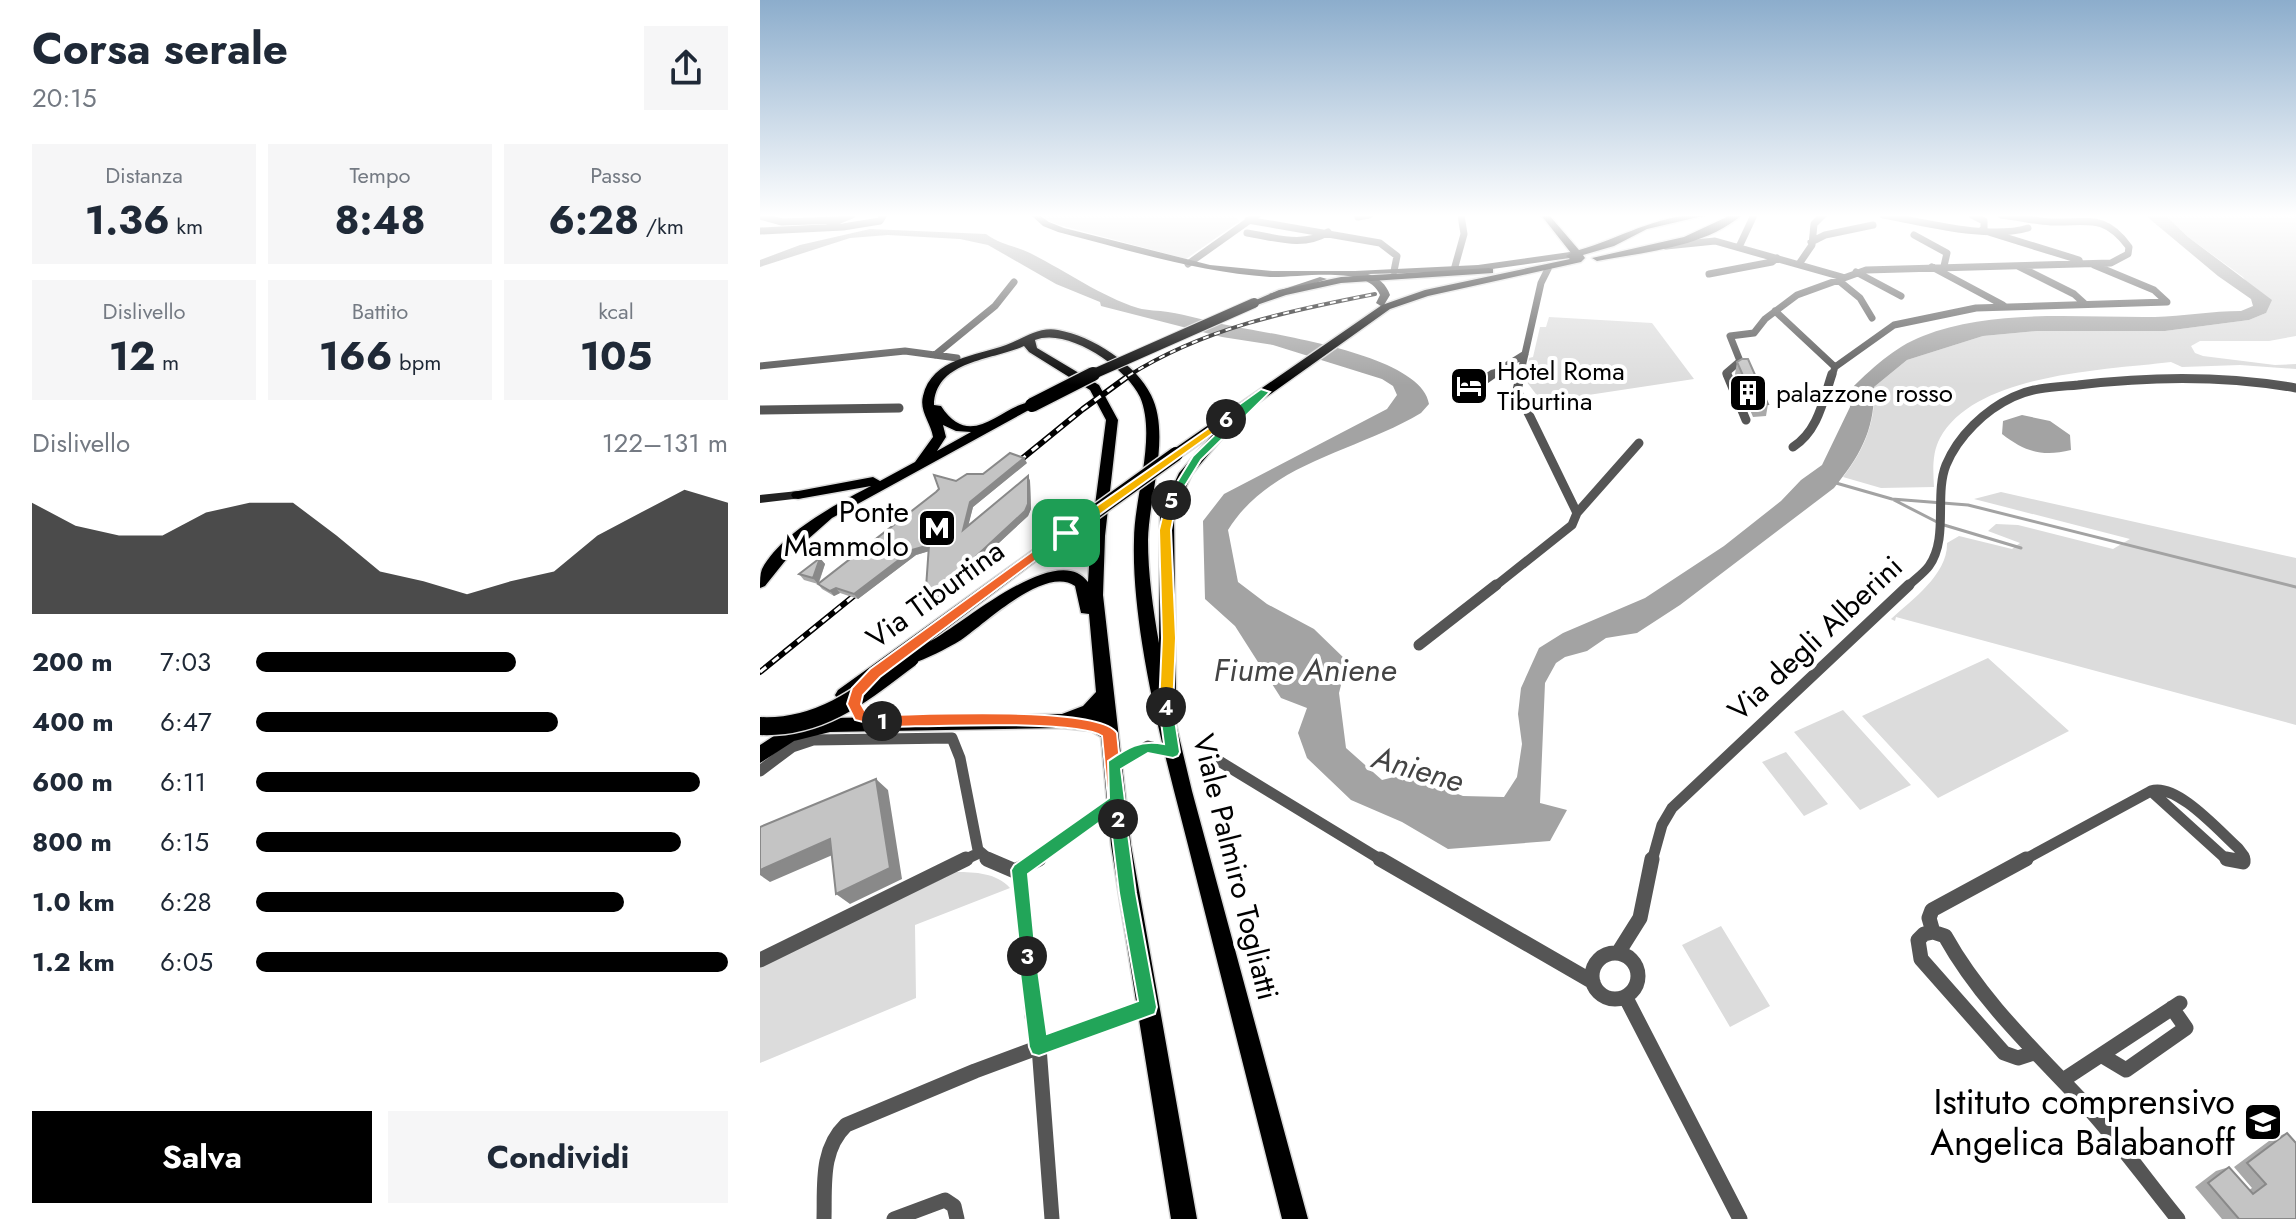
<!DOCTYPE html>
<html lang="it">
<head>
<meta charset="utf-8">
<style>
	body { margin:0; font-family:Jost,sans-serif; background:#f6f6f7; color:#1f2937; height:100vh; display:flex; flex-direction:column; font-size:30px; white-space:nowrap }
	* { box-sizing:border-box; margin:0 }
	p { font-size:26px; color:#747a83 }
	.icon { flex:none; width:44px; height:44px; fill:none; stroke:currentColor; stroke-width:2; stroke-linecap:round; stroke-linejoin:round }
	.map { position:relative; flex:1; overflow:hidden }
	.drawer { display:flex; flex-direction:column; background:#fff; width:760px }
	.drawer>* { flex:none }
	.pin { position:absolute; display:grid; place-items:center; width:68px; height:68px; color:#fff; margin:-34px; border-radius:16px; box-shadow:0 4px 12px #0006 }
	.km { position:absolute; width:40px; height:40px; margin:-20px; border-radius:50%; background:#222; color:#fff; font-size:22px; line-height:40px; text-align:center }
	.round { display:grid; place-items:center; flex:none; width:84px; height:84px; border-radius:0px; background:#f6f6f7 }
	.headline { display:flex; align-items:center; justify-content:space-between; height:136px; padding:0 32px }
	h1 { font-size:44px; font-weight:700; line-height:60px }
	.figures { display:grid; grid-template-columns:repeat(3,1fr); gap:12px; height:136px; padding:8px 32px }
	.figures div { display:grid; align-content:center; border-radius:0px; background:#f6f6f7; text-align:center }
	.figures b { font-size:40px; font-weight:700 }
	.figures small { font-size:22px; font-weight:400 }
	.figures p { font-size:22px }
	.chart { height:224px; padding:16px 32px }
	.chart p { display:flex; justify-content:space-between }
	.chart svg { width:100%; height:144px; margin-top:8px; fill:#000; opacity:.7 }
	.primary-button { display:flex; gap:16px; margin-top:auto; padding:16px 32px }
	.primary-button a { flex:1; height:92px; border-radius:0px; background:#000; color:#fff; font-size:32px; font-weight:700; line-height:92px; text-align:center }
	.primary-button a+a { background:#f6f6f7; color:#1f2937 }
	ul { padding:0 32px; list-style:none; font-size:26px }
	li { display:grid; grid-template-columns:128px 96px 1fr; align-items:center; height:60px }
	li i { height:20px; border-radius:10px; background:#000 }
	main { display:flex; flex:1; min-height:0 }
	.map>svg:first-child { display:block }
	.green { fill:#dcdcdc }
	.water { fill:#a3a3a3 }
	.lines { fill:none; stroke-linecap:round; stroke-linejoin:round }
	.stream { stroke:#a3a3a3; stroke-width:3 }
	.primary-casing { stroke:#dbdbdb; stroke-width:3 }
	.street-far3 { stroke:#555; stroke-width:7 }
	.street-far2 { stroke:#555; stroke-width:9 }
	.street-far1 { stroke:#555; stroke-width:11 }
	.street { stroke:#555; stroke-width:15 }
	.secondary { fill:#222; fill-rule:evenodd }
	.primary { fill:#000; fill-rule:evenodd }
	.rail-far1-casing { stroke:#000; stroke-width:4 }
	.rail-casing { stroke:#000; stroke-width:6 }
	.rail-far1 { stroke:#fff; stroke-width:2; stroke-dasharray:6; stroke-linecap:butt }
	.rail { stroke:#fff; stroke-width:3; stroke-dasharray:8; stroke-linecap:butt }
	.primary-bridge-far2-casing { stroke:#dbdbdb; stroke-width:12; stroke-linecap:butt }
	.primary-bridge-far1-casing { stroke:#dbdbdb; stroke-width:17; stroke-linecap:butt }
	.primary-bridge-casing { stroke:#dbdbdb; stroke-width:21; stroke-linecap:butt }
	.primary-bridge-far2 { stroke:#000; stroke-width:10 }
	.primary-bridge-far1 { stroke:#000; stroke-width:14 }
	.primary-bridge { stroke:#000; stroke-width:18 }
	.wall { fill:#a9a9a9 }
	.shaded-wall { fill:#898989 }
	.building { fill:#c4c4c4; stroke:#898989; stroke-width:2 }
	.split-1 { fill:#f0652b; stroke:#fff; stroke-width:2 }
	.split-2 { fill:#f0652b; stroke:#fff; stroke-width:2 }
	.split-3 { fill:#22a559; stroke:#fff; stroke-width:2 }
	.split-4 { fill:#22a559; stroke:#fff; stroke-width:2 }
	.split-5 { fill:#f5b400; stroke:#fff; stroke-width:2 }
	.split-6 { fill:#22a559; stroke:#fff; stroke-width:2 }
	.split-7 { fill:#f5b400; stroke:#fff; stroke-width:2 }
	.labels { text-anchor:middle; dominant-baseline:central; stroke-width:8; stroke-linejoin:round; paint-order:stroke }
	.far-poi-label { font-size:26px; fill:#000; stroke:#fff; text-anchor:start }
	.poi-label { font-size:30px; fill:#000; stroke:#fff; text-anchor:end }
	.street-label { font-size:30px; fill:#000; stroke:#fff }
	.water-label { font-size:32px; font-style:italic; fill:#444; stroke:#fff }
	.near-poi-label { font-size:36px; fill:#000; stroke:#fff; text-anchor:end }
</style>
</head>
<body>
<main>
<section class="drawer">
<div class="headline"><div><h1>Corsa serale</h1><p>20:15</p></div><a class="round"><svg class="icon" aria-label="share" viewBox="0 0 24 24"><path d="M12 15V3M7 8l5-5 5 5M5 13v7h14v-7"/></svg></a></div>
<div class="figures">
<div><p>Distanza</p><b>1.36<small> km</small></b></div>
<div><p>Tempo</p><b>8:48</b></div>
<div><p>Passo</p><b>6:28<small> /km</small></b></div>
</div>
<div class="figures">
<div><p>Dislivello</p><b>12<small> m</small></b></div>
<div><p>Battito</p><b>166<small> bpm</small></b></div>
<div><p>kcal</p><b>105</b></div>
</div>
<div class="chart"><p><span>Dislivello</span>122–131 m</p>
<svg viewBox="0 0 160 44" preserveAspectRatio="none"><path d="M0 44V10L10 17L20 20L30 20L40 13L50 10L60 10L70 20L80 31L90 34L100 38L110 34L120 31L130 20L140 13L150 6L160 10V44z"/></svg>
</div>
<ul>
<li><b>200 m</b>7:03<i style="width:55%"></i></li>
<li><b>400 m</b>6:47<i style="width:64%"></i></li>
<li><b>600 m</b>6:11<i style="width:94%"></i></li>
<li><b>800 m</b>6:15<i style="width:90%"></i></li>
<li><b>1.0 km</b>6:28<i style="width:78%"></i></li>
<li><b>1.2 km</b>6:05<i style="width:100%"></i></li>
</ul>
<div class="primary-button"><a>Salva</a><a>Condividi</a></div>
</section>
<div class="map">
<svg width="1536" height="1219" viewBox="0 0 1536 1219">
	<rect width="100%" height="100%" fill="#fff"/>
	<!-- green -->
	<path class="green" d="M282,215H473L480,221L426,259L299,225L284,219Z
		M1405,215H1536V336L1509,341H1440L1431,346L1435,353L1443,356L1515,365L1536,364V369L1480,365L1422,367L1411,362C1346,370 1216,373 1180,438C1172,453 1173,470 1174,487L1121,488L1083,477C1104,450 1116,422 1114,387L1147,360L1223,336L1277,331H1405L1489,320L1506,313L1483,277L1428,237Z
		M789,317L892,323L934,379L782,402L766,381L769,358L773,357L780,327H786Z
		M1241,492L1536,558V725L1136,617L1135,621L1131,619C1153,599 1188,574 1187,543L1199,536L1252,549L1260,543L1228,531L1236,524L1258,525L1353,549L1370,539L1214,499Z
		M1228,658L1309,731L1178,798L1102,716Z
		M1083,710L1151,785L1100,810L1034,732Z
		M1026,752L1068,804L1044,816L1002,762Z
		M196,872C215,872 237,873 250,888L155,925L156,998L0,1063V967Z
		M961,926L1010,1006L970,1027L922,945Z"/>
	<!-- water -->
	<path class="water" d="M1385,215H1405L1428,237L1512,300L1506,313L1489,320L1405,331H1277L1223,336L1147,360L1114,387C1115,430 1100,456 1074,488L920,605L877,633L846,638L827,651L805,657L796,663L785,683L780,803L807,810L790,841L688,849L642,822L591,800L547,758L538,733L547,708L521,698L475,626L445,599L443,521L464,494L627,409L637,395L633,386L622,379L513,345L462,337L341,306L340,302L296,284L228,245L200,239L128,235L90,238L0,267V260L40,245L110,229L226,234C239,244 255,246 270,253C306,271 340,296 378,308C388,311 398,310 408,312C428,315 447,321 467,325C509,334 662,354 669,404L661,413C596,452 510,462 468,530L478,582L507,604L554,629L587,661L579,693L586,748L622,780L646,774L703,796L744,797L757,777L762,744L758,714L761,688L779,648L803,633L885,598L964,546L1021,501L1041,480L1062,465L1090,407L1089,391C1110,370 1134,347 1163,336C1233,308 1320,318 1395,317C1423,316 1452,311 1481,311L1493,306L1491,299L1458,276Z
		M1262,415L1290,421L1310,435L1311,450C1283,457 1265,452 1242,434L1243,421Z"/>
	<g class="lines">
		<!-- stream -->
		<path class="stream" d="M1076,483L1132,499L1208,505L1536,587
			M1134,500L1177,522
			M1184,525L1261,548"/>
		<defs>
			<path id="primary" d="M781,215H789L819,250C862,238 901,212 947,215L887,229L854,246L823,255L825,258L821,262L668,296L630,309L467,425L471,428L432,474L414,514L416,697L411,703L432,791L548,1219H522C493,1104 464,988 435,873C416,796 394,721 382,643C377,609 373,575 374,540C374,497 397,437 380,397C366,367 307,327 275,340L277,348L339,385L358,420L345,536L343,595L371,845L437,1219H411L351,845L341,737L331,731L302,728L70,732L34,741L0,763V745L46,715L52,717L55,722L70,718L302,714L323,706L336,692L329,614L321,613L315,586C285,565 226,623 201,640C186,649 167,659 150,664L143,661L90,700L84,702L78,700L75,695L78,690L301,530L306,528L313,533L169,642C201,626 297,539 328,582L331,536L346,420L330,390L269,352L264,346C234,360 175,360 174,405L181,406C213,455 245,399 276,402L278,405L72,518L29,556L5,586L0,588C0,581 0,574 2,569C21,533 76,504 111,486L38,499L33,498L31,495L33,492L113,477L120,481L155,462L173,437C171,423 159,411 163,396C172,358 216,356 246,345C263,339 279,326 298,330C332,336 376,364 391,395C411,434 389,496 388,540C388,574 393,609 399,643L400,514L419,473L452,435L421,457H411V451L622,305L665,290L810,259L806,256L811,253ZM183,425L196,431L211,432L177,451L186,437Z
				M971,215H982C943,248 884,252 837,261L832,258L924,237Z
				M729,268L733,269V273L581,283L526,295L494,306L489,303L519,290L581,277Z"/>
		</defs>
		<!-- primary casing -->
		<use href="#primary" class="primary-casing"/>
		<!-- street-far3 -->
		<path class="street-far3" d="M1123,215C1164,222 1228,240 1268,228
			M1212,215L1224,221V229
			M0,216L22,222L77,220
			M598,217L609,215
			M488,220L620,243L637,256L634,271
			M70,224L92,215
			M1222,230L1319,260
			M0,231L83,227L120,221L123,216
			M487,233C514,237 543,248 568,232
			M1154,235L1187,253L1184,266
			M1051,242L1065,235L1113,225
			M906,246L955,241L1082,277
			M979,247L994,215
			M428,264L497,215
			M1039,264L1052,245L1054,224L1063,215
			M1258,266L1314,294L1325,304
			M1172,267L1243,305
			M694,270L704,234L701,215
			M1096,272L1141,296
			M949,274L1012,262L1017,258
			M1078,280L1100,298L1112,318
			M1015,311L1075,367
			M175,355L235,306L254,282
			M0,366L145,351L197,358
			M730,376L765,354
			M760,376L781,283L788,269
			M967,376L966,373L980,361L970,336L994,333L1005,319L1037,295L1106,270L1351,263L1368,254L1369,247C1344,213 1328,223 1291,222C1274,221 1258,217 1241,215
			M1072,376L1075,367L1134,325L1216,308L1407,302L1394,290L1334,265"/>
		<!-- street-far2 -->
		<path class="street-far2" d="M761,374L757,390L817,513
			M967,374L986,420
			M723,381L733,374
			M0,410L139,408
			M1033,447C1058,431 1063,401 1072,374
			M734,587L812,525L817,513L879,443
			M1147,587C1154,580 1164,573 1169,566C1189,538 1174,495 1186,465C1198,436 1225,410 1253,397C1274,387 1296,387 1318,385C1392,376 1463,375 1536,388"/>
		<!-- street-far1 -->
		<path class="street-far1" d="M659,645L736,585
			M459,761L623,861
			M353,766L388,746L413,752
			M0,771L32,747L53,740L192,738L200,758L218,850L231,861
			M1391,791L1466,859L1478,861
			M1391,791C1416,782 1459,831 1478,848L1484,856L1483,861
			M202,861L219,853
			M276,861L357,801
			M892,861L902,825L912,808L1149,585
			M1262,861L1391,791"/>
		<!-- street -->
		<path class="street" d="M227,859L255,871L279,859
			M620,859L833,982
			M1266,859L1172,910L1169,918L1173,932L1185,936C1220,999 1273,1049 1321,1100C1356,1137 1386,1180 1418,1219
			M1467,859L1483,862V859
			M260,870L272,1016L279,1047L292,1219
			M1173,932L1164,934L1158,940L1161,959L1244,1053L1258,1058L1274,1053
			M832 976a23 23 0 1 1 46 0a23 23 0 1 1-46 0Z
			M858,953L880,918L892,859
			M0,960L206,859
			M866,998L980,1219
			M1341,1055L1366,1070L1426,1028L1412,1008
			M1303,1080L1420,1003
			M64,1219C65,1186 60,1150 86,1125L215,1071L388,1007
			M134,1219L185,1200L194,1206L197,1219"/>
		<!-- secondary -->
		<path class="secondary" d="M271,215H279L289,222L304,228L450,265L512,271H595L718,265L817,251L821,254L817,257L718,271L608,274C619,278 626,284 630,295L624,305L621,306L616,303L620,295C608,264 538,278 510,277C438,272 368,250 298,232L283,226Z
			M560,277L567,279L517,296L509,294Z
			M38,491L44,495L42,498L0,503V495Z"/>
		<!-- primary -->
		<use href="#primary" class="primary"/>
		<defs>
			<path id="rail-far1" d="M368,376C444,328 528,311 615,294"/>
			<path id="rail" d="M247,471L323,409L371,374
				M0,672L111,582"/>
		</defs>
		<!-- rail-far1 casing -->
		<use href="#rail-far1" class="rail-far1-casing"/>
		<!-- rail casing -->
		<use href="#rail" class="rail-casing"/>
		<!-- rail-far1 -->
		<use href="#rail-far1" class="rail-far1"/>
		<!-- rail -->
		<use href="#rail" class="rail"/>
		<defs>
			<path id="primary-bridge-far2" d="M329,376L494,303"/>
			<path id="primary-bridge-far1" d="M272,405L333,374
				M306,533L416,454"/>
			<path id="primary-bridge" d="M0,726C61,729 104,693 150,658"/>
		</defs>
		<!-- primary-bridge-far2 casing -->
		<use href="#primary-bridge-far2" class="primary-bridge-far2-casing"/>
		<!-- primary-bridge-far1 casing -->
		<use href="#primary-bridge-far1" class="primary-bridge-far1-casing"/>
		<!-- primary-bridge casing -->
		<use href="#primary-bridge" class="primary-bridge-casing"/>
		<!-- primary-bridge-far2 -->
		<use href="#primary-bridge-far2" class="primary-bridge-far2"/>
		<!-- primary-bridge-far1 -->
		<use href="#primary-bridge-far1" class="primary-bridge-far1"/>
		<!-- primary-bridge -->
		<use href="#primary-bridge" class="primary-bridge"/>
	</g>
	<!-- wall -->
	<path class="wall" d="M977,362L1008,404L1006,416L993,417L975,374Z
		M717,380V386L706,393L697,389L696,383Z
		M267,463L213,507L208,525L268,476L270,481L271,509L268,516L186,592L175,599L166,588L169,551L156,555L98,599L80,593L74,596L62,589L58,584L44,580L39,574L60,558L65,564L59,583L196,481Z
		M1527,1133L1536,1219H1462L1435,1187L1456,1171L1469,1167L1489,1190L1492,1188L1474,1167L1513,1138Z"/>
	<!-- shaded-wall -->
	<path class="shaded-wall" d="M717,380V386L706,393L705,388Z
		M264,458L267,463L213,507L206,535L203,530L210,502Z
		M268,476L270,481L271,509L268,516L186,592L175,599L171,594Z
		M169,545L173,550L156,555L98,599L94,594L152,550Z
		M60,558L65,564L58,584L53,578Z
		M76,588L80,593L74,596L70,591Z
		M116,779L128,790L142,879L90,904L76,894Z
		M70,839L84,850L10,882L0,875V870Z"/>
	<!-- building -->
	<path class="building" d="M982,359H988L1008,404L996,405L977,362Z
		M711,372L715,374L717,380L705,388L696,383Z
		M250,453L264,458L210,502L203,530L268,476V504L265,511L183,587L171,594L166,588L169,545L152,550L94,594L76,588L70,591L58,584L176,492L179,489L174,475L196,481L207,474H223Z
		M60,558L53,578L39,574Z
		M116,779L130,868L76,894L70,839L0,870V827Z
		M1527,1133L1536,1143V1219H1479L1448,1183L1469,1167L1493,1194L1506,1184L1487,1163Z"/>
	<!-- sky -->
	<linearGradient id="sky" x2="0" y2="1"><stop stop-color="#8cadcc"/><stop offset="0.56" stop-color="#fff"/><stop offset="1" stop-color="#fff" stop-opacity="0"/></linearGradient>
	<rect width="1536" height="385" fill="url(#sky)"/>
	<!-- split-1 -->
	<path class="split-1" d="M302,530L312,533L120,677L103,695L101,704L105,711L127,717V726L122,727L95,720L87,704L92,688L110,669Z"/>
	<!-- split-2 -->
	<path class="split-2" d="M122,715C160,715 339,705 357,733L366,819L358,826L350,819L342,736C317,719 161,727 122,727L114,721Z"/>
	<!-- split-3 -->
	<path class="split-3" d="M358,812L366,819L376,893L397,1007L395,1014L279,1056L272,1054L269,1047L258,956L261,950L267,947L273,950L276,956L287,1034L378,1001L359,893L350,819Z"/>
	<!-- split-4 -->
	<path class="split-4" d="M406,701L413,707L420,752L418,756L413,758L388,753L361,769L365,801L362,806L268,874L276,956L273,963L267,965L261,963L251,870L254,865L349,798L348,761C367,748 380,739 404,744L399,707Z"/>
	<!-- split-5 -->
	<path class="split-5" d="M407,497L417,500L411,530L416,638L413,707L406,713L399,707L402,638L399,530Z"/>
	<!-- split-6 -->
	<path class="split-6" d="M501,389L510,392L441,460L415,502H407L406,500L433,456L468,422L462,421V417Z"/>
	<!-- split-7 -->
	<path class="split-7" d="M466,416L471,419L470,421L310,536H302V530Z"/>
	<!-- icons -->
	<defs>
		<symbol id="hotel-square" viewBox="-11 -11 22 22"><rect x="-9" y="-9" width="18" height="18" rx="4" fill="#000" stroke="#fff"/><path d="M-6-4.5h1.5V1H6V5H4.5V3h-9V5H-6ZM-4 0a1.8 1.8 0 1 1 3.6 0ZM.5 0V-2.5h3Q6-2.5 6 0Z" fill="#fff"/></symbol>
		<symbol id="building-square" viewBox="-11 -11 22 22"><rect x="-9" y="-9" width="18" height="18" rx="4" fill="#000" stroke="#fff"/><path d="M-4-6H4V6H1V3H-1V6H-4ZM-2.5-4.3h1.7v1.8h-1.7ZM.8-4.3h1.7v1.8H.8ZM-2.5-1h1.7V.8h-1.7ZM.8-1h1.7V.8H.8Z" fill="#fff"/></symbol>
		<symbol id="metro-square" viewBox="-11 -11 22 22"><rect x="-9" y="-9" width="18" height="18" rx="4" fill="#000" stroke="#fff"/><path d="M-5.5 5V-5H-3L0 0L3-5H5.5V5H3V-.5L0 4L-3-.5V5Z" fill="#fff"/></symbol>
		<symbol id="school-square" viewBox="-11 -11 22 22"><rect x="-9" y="-9" width="18" height="18" rx="4" fill="#000" stroke="#fff"/><path d="M0-5L7-2L0 1L-7-2ZM-4 1L0 2.5L4 1V4Q0 6-4 4Z" fill="#fff"/></symbol>
	</defs>
	<g fill-rule="evenodd">
		<use href="#hotel-square" x="687" y="364" width="44" height="44"/>
		<use href="#building-square" x="966" y="371" width="44" height="44"/>
		<use href="#metro-square" x="155" y="506" width="44" height="44"/>
		<use href="#school-square" x="1481" y="1100" width="44" height="44"/>
	</g>
	<g class="labels">
		<!-- far-poi labels -->
		<g class="far-poi-label">
			<text x="737" y="371">Hotel Roma<tspan x="737" dy="30">Tiburtina</tspan></text>
			<text x="1016" y="393">palazzone rosso</text>
		</g>
		<!-- poi labels -->
		<g class="poi-label">
			<text x="149" y="511">Ponte<tspan x="149" dy="34">Mammolo</tspan></text>
		</g>
		<!-- street labels -->
		<g class="street-label">
			<text transform="translate(175 594) rotate(-36)">Via Tiburtina</text>
			<text transform="translate(1055 638) rotate(-43)">Via degli Alberini</text>
			<text transform="translate(476 867) rotate(76)">Viale Palmiro Togliatti</text>
		</g>
		<!-- water labels -->
		<g class="water-label">
			<text x="545" y="670">Fiume Aniene</text>
			<text transform="translate(658 769) rotate(16)">Aniene</text>
		</g>
		<!-- near-poi labels -->
		<g class="near-poi-label">
			<text x="1475" y="1101">Istituto comprensivo<tspan x="1475" dy="41">Angelica Balabanoff</tspan></text>
		</g>
	</g>
</svg>
<div class="pin" style="left:306px;top:533px;background:#1e9e55"><svg class="icon" aria-label="arrive" viewBox="0 0 24 24"><path d="M6 21V4h12l-3 4 3 4H6"/></svg></div>
<b class="km" style="left:122px;top:721px">1</b>
<b class="km" style="left:358px;top:819px">2</b>
<b class="km" style="left:267px;top:956px">3</b>
<b class="km" style="left:406px;top:707px">4</b>
<b class="km" style="left:411px;top:500px">5</b>
<b class="km" style="left:466px;top:419px">6</b>
</div>
</main>
</body>
</html>
